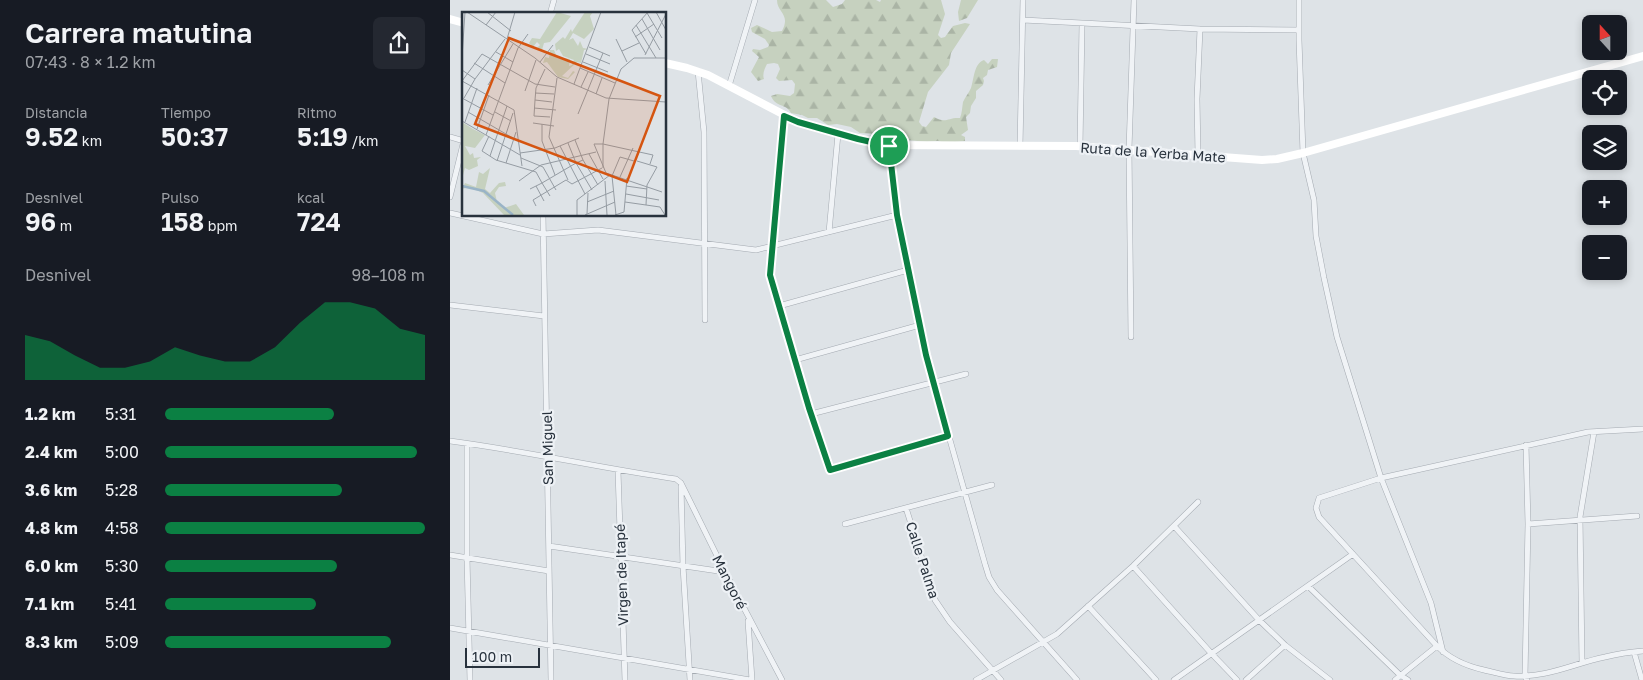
<!DOCTYPE html>
<html lang="es">
<head>
<meta charset="utf-8">
<style>
	body { margin:0; font-family:"Golos Text",sans-serif; background:#242831; color:#f1f3f6; height:100vh; display:flex; flex-direction:column; font-size:19px; white-space:nowrap }
	* { box-sizing:border-box; margin:0 }
	p { font-size:16px; color:#9ea1a6 }
	.icon { flex:none; width:28px; height:28px; fill:none; stroke:currentColor; stroke-width:2; stroke-linecap:round; stroke-linejoin:round }
	.map { position:relative; flex:1; overflow:hidden }
	.drawer { display:flex; flex-direction:column; background:#171b24; width:450px }
	.drawer>* { flex:none }
	.needle { width:32px; rotate:339deg }
	.controls { position:absolute; left:1132px; top:15px; display:grid; gap:10px }
	.controls a { display:grid; place-items:center; width:45px; height:45px; border-radius:8px; background:#171b24; box-shadow:0 2px 8px #0003; font-size:25px }
	.scale { position:absolute; left:15px; bottom:12px; width:75px; box-sizing:border-box; padding-left:5px; border:2px solid #28323d; border-top:0; font-size:14px; line-height:18px; white-space:nowrap; color:#28323d; -webkit-text-stroke:4px #edf1f5; paint-order:stroke }
	.pin { position:absolute; display:grid; place-items:center; width:42px; height:42px; color:#fff; margin:-21px; border:2px solid #fff; border-radius:50%; box-shadow:0 1px 5px #0007 }
	.round { display:grid; place-items:center; flex:none; width:52px; height:52px; border-radius:8px; background:#242831 }
	.overview { display:flex; align-items:center; justify-content:space-between; height:85px; padding:0 25px }
	h1 { font-size:28px; font-weight:600; line-height:38px }
	.stats { display:grid; grid-template-columns:repeat(3,1fr); gap:8px; height:85px; padding:5px 25px }
	.stats div { display:grid; align-content:center }
	.stats b { font-size:25px; font-weight:600 }
	.stats small { font-size:14px; font-weight:400 }
	.stats p { font-size:14px }
	.chart { height:140px; padding:10px 25px }
	.chart p { display:flex; justify-content:space-between }
	.chart svg { width:100%; height:90px; margin-top:5px; fill:#0b8043; opacity:.7 }
	ul { padding:0 25px; list-style:none; font-size:16px }
	li { display:grid; grid-template-columns:80px 60px 1fr; align-items:center; height:38px }
	li i { height:12px; border-radius:6px; background:#0b8043 }
	main { display:flex; flex:1; min-height:0 }
	.map>svg:first-child { display:block }
	.forest { fill:url(#forest-firs) }
	.lines { fill:none; stroke-linecap:round; stroke-linejoin:round }
	.street-casing { stroke:#a4aab1; stroke-width:6 }
	.street { stroke:#f0f3f6; stroke-width:5 }
	.secondary { stroke:#fff; stroke-width:8 }
	.route-casing { stroke:#fff; stroke-width:10 }
	.route { stroke:#0b8043; stroke-width:6 }
	.labels { text-anchor:middle; dominant-baseline:central; stroke-width:4.5; stroke-linejoin:round; paint-order:stroke }
	.street-label { font-size:14px; fill:#28323d; stroke:#edf1f5 }
	.inset-river { fill:none; stroke:#9ab4c7; stroke-width:2.5 }
	.inset-road { fill:none; stroke:#959ca3; stroke-width:1 }
	.view { fill:#d55511; fill-opacity:0.15; stroke:#d55511; stroke-width:2.5 }
	.inset-edge { fill:none; stroke:#28323d; stroke-width:2.5 }
</style>
</head>
<body>
<main>
<section class="drawer">
<div class="overview"><div><h1>Carrera matutina</h1><p>07:43 · 8 × 1.2 km</p></div><a class="round"><svg class="icon" aria-label="share" viewBox="0 0 24 24"><path d="M12 15V3M7 8l5-5 5 5M5 13v7h14v-7"/></svg></a></div>
<div class="stats">
<div><p>Distancia</p><b>9.52<small> km</small></b></div>
<div><p>Tiempo</p><b>50:37</b></div>
<div><p>Ritmo</p><b>5:19<small> /km</small></b></div>
</div>
<div class="stats">
<div><p>Desnivel</p><b>96<small> m</small></b></div>
<div><p>Pulso</p><b>158<small> bpm</small></b></div>
<div><p>kcal</p><b>724</b></div>
</div>
<div class="chart"><p><span>Desnivel</span>98–108 m</p>
<svg viewBox="0 0 160 44" preserveAspectRatio="none"><path d="M0 44V22L10 25L20 32L30 38L40 38L50 35L60 28L70 32L80 35L90 35L100 28L110 16L120 6L130 6L140 9L150 19L160 22V44z"/></svg>
</div>
<ul>
<li><b>1.2 km</b>5:31<i style="width:65%"></i></li>
<li><b>2.4 km</b>5:00<i style="width:97%"></i></li>
<li><b>3.6 km</b>5:28<i style="width:68%"></i></li>
<li><b>4.8 km</b>4:58<i style="width:100%"></i></li>
<li><b>6.0 km</b>5:30<i style="width:66%"></i></li>
<li><b>7.1 km</b>5:41<i style="width:58%"></i></li>
<li><b>8.3 km</b>5:09<i style="width:87%"></i></li>
</ul>
</section>
<div class="map">
<svg width="1193" height="680" viewBox="0 0 1193 680">
	<defs>
		<pattern id="forest-firs" width="22" height="20" patternUnits="userSpaceOnUse" patternTransform="scale(1.25)"><rect width="22" height="20" fill="#c6d1bf"/><path d="M5 1l3.5 6h-7zM16 11l3.5 6h-7z" fill="#aab4a5"/></pattern>
	</defs>
	<rect width="100%" height="100%" fill="#dee3e7"/>
	<!-- forest -->
	<path class="forest" d="M327,0H376L383,7L392,4L395,0H426L430,2L431,0H491L495,14L488,35L491,38L495,37L503,26L515,23L520,24L501,53L499,65L478,92L469,122L472,126L476,127L484,117C496,124 498,117 510,118C512,113 512,108 513,102C515,97 519,93 521,88C524,79 524,63 534,60L538,64L542,59H548L547,67L538,70L537,75L533,78L534,81L533,85L526,91V98L521,106L520,113L516,117L518,130L511,135L515,137V141L495,143L488,141L477,142L458,140L441,142L427,134L410,133L401,127L387,124L378,125L367,118H358L352,115L341,113C336,103 326,108 321,96L327,94L340,96L344,93L345,84L342,80L329,81L326,78L330,69L328,64L324,63L317,64C315,68 312,74 314,79L308,81L301,72L309,57L302,51L303,49L310,50L318,47L319,45L315,39L302,32L301,28L307,25L322,32L332,31C341,14 327,13 327,0Z
		M511,0H528L517,18L509,21L508,12Z"/>
	<g class="lines">
		<defs>
			<path id="street" d="M849,0V40L853,153L864,200L866,236L874,278L887,337L931,478L869,498L866,508L869,517L987,646C1000,659 1016,666 1034,670C1044,672 1054,676 1064,676C1096,678 1125,663 1155,657C1167,654 1180,652 1193,651
				M100,14L104,0
				M573,20L750,29L849,30
				M248,71L254,132L255,320
				M279,86L305,0
				M334,116L320,275L345,360
				M0,137L14,141
				M439,145L447,215L476,355L535,564L539,577L547,590L627,680
				M570,146L573,0
				M630,146L632,24
				M748,155L747,99L750,29
				M0,197L14,140
				M0,213L93,234L148,230L306,250L447,215
				M93,215L101,680
				M379,232L388,134
				M0,305L94,316
				M329,306L458,270
				M470,325L345,360L359,408L380,470L498,436
				M681,337L679,149L684,0
				M361,414L516,374
				M0,441C76,451 150,468 226,479L231,483
				M17,444V558L20,680
				M1076,445L1078,524
				M168,471L175,680
				M231,483L275,572L332,680
				M231,486L233,566L240,680
				M456,508L485,600L500,622L551,680
				M395,524L542,485
				M724,526L809,620L835,645
				M99,546L275,572
				M0,555L99,571
				M683,566L761,653L787,680
				M858,586L950,675L958,680
				M638,606L706,680
				M298,621L302,680
				M0,628L300,680
				M993,652L981,603L931,478L1138,432L1193,429
				M1184,652L1192,680
				M1132,663L1130,517L1144,432
				M526,680L607,634L683,566L748,502
				M724,680L903,554
				M796,680L835,645L880,680
				M945,680L987,646
				M1077,680L1075,676L1078,524L1187,516"/>
		</defs>
		<!-- street casing -->
		<use href="#street" class="street-casing"/>
		<!-- street -->
		<use href="#street" class="street"/>
		<!-- secondary -->
		<path class="secondary" d="M0,19L14,23
			M215,63L237,68L258,75L348,122L408,139L435,145L626,146L812,160L827,159L853,153L1193,56"/>
	</g>
	<g class="lines">
		<defs>
			<path id="route" d="M334,116L348,122L408,139L439,146L447,215L476,355L498,436L380,470L359,408L320,275Z"/>
		</defs>
		<!-- route casing -->
		<use href="#route" class="route-casing"/>
		<!-- route -->
		<use href="#route" class="route"/>
	</g>
	<g class="labels">
		<!-- street labels -->
		<g class="street-label">
			<text transform="translate(703 152) rotate(4)">Ruta de la Yerba Mate</text>
			<text transform="translate(97 448) rotate(-91)">San Miguel</text>
			<text transform="translate(473 560) rotate(72)">Calle Palma</text>
			<text transform="translate(171 575) rotate(-92)">Virgen de Itapé</text>
			<text transform="translate(280 582) rotate(63)">Mangoré</text>
		</g>
	</g>
	<!-- overview -->
	<g transform="translate(12 12)">
		<rect width="204" height="204" fill="#dee3e7"/>
		<path d="M95,0L109,4L88,30L82,31L80,38L74,37L78,33L75,30L71,35L67,31L64,36L70,26L78,27ZM123,0H131L128,4L132,17L122,27L111,21L107,28L111,26L116,34L118,29L121,36L127,37L122,38L119,51L115,50L100,64L106,66L111,59L113,60L106,67L96,65L85,50L81,51L83,45L87,46L88,38H92L95,45L108,47L107,54L110,53L112,48L101,44L97,37L94,39L93,32L101,25L103,27L109,17L110,20ZM0,110L11,117L7,122L11,117L23,123L13,136L3,134L8,143L11,141L12,146L19,145L15,148L16,154L7,158L3,156L0,167ZM28,156L23,177L28,181L37,171L43,170L44,174L37,175L33,181L35,190L42,196L54,192L62,203H42L21,181L7,175L0,177L3,171L14,175L17,160L21,162Z" fill="#c6d1bf"/>
		<path class="inset-river" d="M0,174L22,179L51,203"/>
		<path class="inset-road" d="M5,0L73,46L95,65L144,86L204,90M25,0L49,19M194,0L204,18M185,1L200,26M180,7L198,38M24,13L34,0M174,13L194,46M173,25L192,12M45,27L53,0M154,27L165,50M127,35L148,44M160,39L177,31M34,40L51,50M124,42L148,52M184,42L170,18L186,0M183,43L204,2M0,45L3,0M78,50L91,33M121,50L146,60M12,51L43,71M118,56L153,71M0,58L13,67M95,66L87,125L106,168M0,69L20,42L73,72L93,75M0,69L52,98M112,72L139,0M26,73L51,32M119,75L126,60M63,79L74,48M73,81L92,82M134,82L140,66M0,86L31,103M2,86L13,67L43,27M73,88L74,76L83,57M72,96L94,98M52,98L60,154M6,100L56,129M33,100L49,109M116,102L141,41M88,105L72,104L73,88L90,90M0,109L58,143M3,110L15,76M71,111L92,114M80,112V129L93,163M15,117L27,83M24,123L56,36L66,22M27,124L20,139L34,148L74,160L80,171L114,151L130,178M113,128L121,148M106,131L114,151L121,148L136,173M98,134L123,182M58,141L93,136L117,126M127,142L141,167M28,144L45,94M59,146L81,155L94,178M35,149L51,101M175,149L195,155L185,173L184,193M44,151L54,120M141,156V132L191,143L188,152M158,165L171,136M57,169L79,153L134,140M143,169L145,203M74,174L82,189M164,174L185,177M68,177L80,171L88,184M200,180L144,161L132,132H141L147,87L159,57L172,46H204M164,182L197,188M125,190L152,179M163,190L198,195L203,203M74,194L71,188L104,168L110,172L140,156M125,202L126,181M115,203V188L148,163M123,203L153,190M153,203L162,200L165,166M154,203L150,164L158,145L172,149"/>
		<path class="view" d="M47,26L198,84L165,170L13,112Z"/>
		<rect width="204" height="204" class="inset-edge"/>
	</g>
</svg>
<div class="controls">
<a><svg class="needle" viewBox="-14 -14 28 28"><path d="M0-13l5 13h-10z" fill="#e53935"/><path d="M0 13l5-13h-10z" fill="#9ea1a6"/></svg></a>
<a><svg class="icon" aria-label="locate" viewBox="0 0 24 24"><circle cx="12" cy="12" r="6"/><path d="M12 2v4M12 18v4M2 12h4M18 12h4"/></svg></a>
<a><svg class="icon" aria-label="layers" viewBox="0 0 24 24"><path d="M12 4l9 5-9 5-9-5zM3 14l9 5 9-5"/></svg></a>
<a>+</a>
<a>−</a>
</div>
<div class="scale">100 m</div>
<div class="pin" style="left:439px;top:146px;background:#1e9e55"><svg class="icon" aria-label="arrive" viewBox="0 0 24 24"><path d="M6 21V4h12l-3 4 3 4H6"/></svg></div>
</div>
</main>
</body>
</html>
